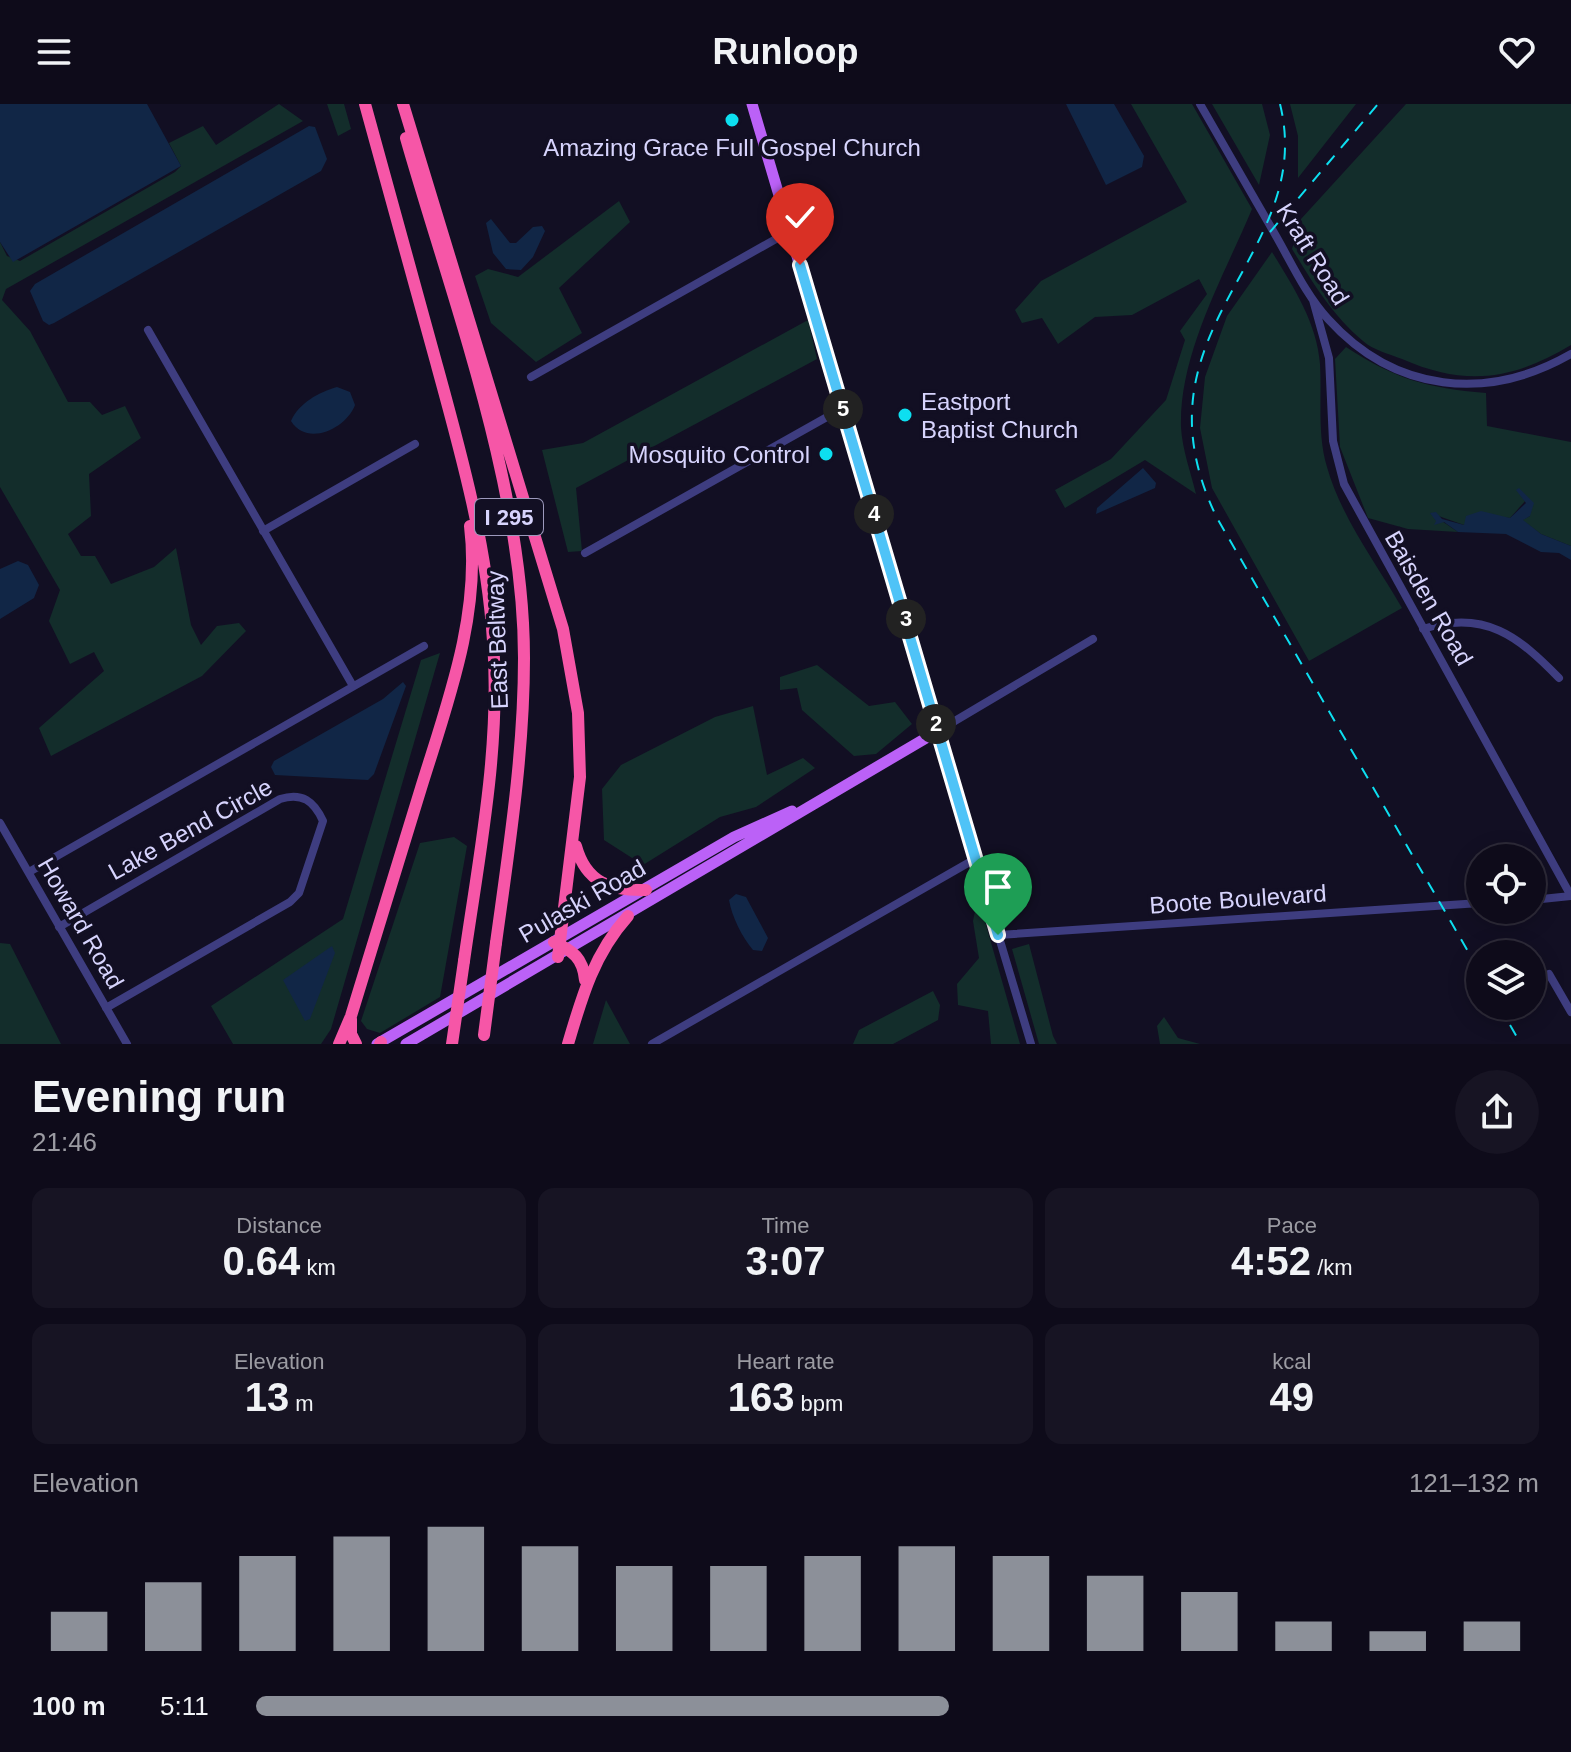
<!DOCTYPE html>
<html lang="en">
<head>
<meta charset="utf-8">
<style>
	body { margin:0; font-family:Arial,sans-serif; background:#171423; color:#f1f3f6; height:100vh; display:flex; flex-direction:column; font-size:30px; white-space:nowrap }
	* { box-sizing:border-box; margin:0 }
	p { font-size:26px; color:#9b9ba2 }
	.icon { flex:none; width:44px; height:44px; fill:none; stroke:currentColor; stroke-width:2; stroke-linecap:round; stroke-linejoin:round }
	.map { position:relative; height:940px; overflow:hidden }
	.panel { display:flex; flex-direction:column; background:#0e0b1a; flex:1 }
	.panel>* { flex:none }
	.buttons { position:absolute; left:1466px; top:740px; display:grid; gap:16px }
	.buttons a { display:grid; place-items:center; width:80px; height:80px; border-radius:50%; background:#0e0b1a; box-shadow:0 4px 20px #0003,0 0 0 2px #2e2b39; font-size:40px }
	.pin { position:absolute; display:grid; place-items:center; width:68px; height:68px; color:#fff; margin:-82px -34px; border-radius:50% 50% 50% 0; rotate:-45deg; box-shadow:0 0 8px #0007 }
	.pin .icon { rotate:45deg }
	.km { position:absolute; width:40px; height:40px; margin:-20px; border-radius:50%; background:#222; color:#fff; font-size:22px; line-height:40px; text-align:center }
	.round { display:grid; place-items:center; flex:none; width:84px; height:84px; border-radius:42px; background:#171423 }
	.overview { display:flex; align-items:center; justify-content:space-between; height:136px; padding:0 32px }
	h1 { font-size:44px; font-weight:600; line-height:60px }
	.stats { display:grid; grid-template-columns:repeat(3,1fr); gap:12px; height:136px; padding:8px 32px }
	.stats div { display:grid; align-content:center; border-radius:16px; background:#171423; text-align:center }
	.stats b { font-size:40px; font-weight:600 }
	.stats small { font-size:22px; font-weight:400 }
	.stats p { font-size:22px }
	.chart { height:224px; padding:16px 32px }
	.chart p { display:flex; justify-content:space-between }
	.chart svg { width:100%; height:144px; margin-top:8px; stroke:#8c9099; stroke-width:6 }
	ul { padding:0 32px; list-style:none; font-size:26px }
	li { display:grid; grid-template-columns:128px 96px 1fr; align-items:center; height:60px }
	li i { height:20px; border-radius:10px; background:#8c9099 }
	header { display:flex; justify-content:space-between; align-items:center; height:104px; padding:0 32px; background:#0e0b1a; font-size:36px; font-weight:600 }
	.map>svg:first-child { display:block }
	.green { fill:#132d2b }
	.water { fill:#112646 }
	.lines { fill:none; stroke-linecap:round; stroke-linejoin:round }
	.minor { stroke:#3e3d80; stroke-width:8 }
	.major { stroke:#bb61f7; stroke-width:11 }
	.highway { stroke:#f656a7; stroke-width:12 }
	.rail { stroke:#0ddff0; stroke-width:2; stroke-dasharray:12 10; stroke-linecap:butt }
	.highway-bridge { stroke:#f656a7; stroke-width:12 }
	.route-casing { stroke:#fff; stroke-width:16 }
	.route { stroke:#4fc3f7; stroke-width:10 }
	.poi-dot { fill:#0ddff0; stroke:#120f23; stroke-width:3 }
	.labels { text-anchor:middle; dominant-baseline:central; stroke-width:7; stroke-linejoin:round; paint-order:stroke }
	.shield { fill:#120f23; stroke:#9c99bc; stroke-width:2 }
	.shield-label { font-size:22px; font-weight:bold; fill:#d7d4fd }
	.poi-label { font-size:24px; fill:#d7d4fd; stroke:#120f23 }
	.street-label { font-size:24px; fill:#d7d4fd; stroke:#120f23 }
</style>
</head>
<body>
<header><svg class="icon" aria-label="menu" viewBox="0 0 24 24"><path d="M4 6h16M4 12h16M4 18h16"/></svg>Runloop<svg class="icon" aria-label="heart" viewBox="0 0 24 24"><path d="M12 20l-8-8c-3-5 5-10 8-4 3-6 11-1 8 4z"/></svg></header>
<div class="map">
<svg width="1571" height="940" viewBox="0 0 1571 940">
	<rect width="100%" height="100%" fill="#120f23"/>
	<!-- green -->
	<path class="green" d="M279,0L303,17L6,185L2,196L30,227L68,298H90L102,311L125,302L141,334L89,370L91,412L68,430L81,452H95L111,480L154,463L176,444L191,521L201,541L217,522L239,519L246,527L202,572L51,652L39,624L104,567L94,548L70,560L49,517L60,486L0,383V138L7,152L20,157L175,68L181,62L169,39L203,22L216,41Z
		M327,0H344L351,25L338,32Z
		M1131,0H1192L1252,105C1224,172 1179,249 1181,323C1182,345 1191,369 1196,390L1145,356L1065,404L1055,386L1111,355L1166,296L1185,236L1180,227L1207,190L1199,175L1132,211L1095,213L1058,240L1042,214L1022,219L1015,206L1041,177L1187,98Z
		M1212,0H1262L1270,31L1259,81Z
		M1290,0H1356L1298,74V32Z
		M1406,0H1571V241C1513,276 1466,283 1402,255C1389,250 1373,246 1363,237C1332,211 1313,179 1292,145L1301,115Z
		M619,97L630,118L559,184L582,229L536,258L491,219L475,172L488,165L518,173Z
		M1272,148C1293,182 1317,219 1320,260C1322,294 1317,330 1327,363C1341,413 1376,459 1402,504L1309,557L1212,384L1200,324L1205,273L1227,212Z
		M808,216L817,255L576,384L582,447L568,448L542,346L583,339Z
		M1346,243C1395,275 1427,284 1486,289L1487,322L1571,338V442L1541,430L1522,416L1530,412L1526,396L1510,414L1487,411L1464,421L1430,409L1458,428L1408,425L1368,414L1340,343L1335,255Z
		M440,549L331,925L321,940H233L211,902L343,815L421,556Z
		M817,561L869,602L895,598L912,620L876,650L854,652L802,606L797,584L780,586V573Z
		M753,602L767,671L803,654L815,664L756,703L720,713L643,761L604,736L602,685L621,661L715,613Z
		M454,733L467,742L440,893L380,929L367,925L361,917L420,739Z
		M978,793L1020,940H991L988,907L958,901L957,880L979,854L973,817Z
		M0,839L10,840L61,940H0Z
		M1029,840L1053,932L1057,940H1039L1012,845Z
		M933,887L940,901L938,916L893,940H853L859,926Z
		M606,896L630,940H593Z
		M1164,913L1178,934L1200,940H1160L1157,922Z"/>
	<!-- water -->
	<path class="water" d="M0,0H147L181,62L13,158L0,138Z
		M1066,0H1114L1144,52L1142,63L1106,81Z
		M309,22L315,23L327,55L321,67L54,219L49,221L43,217L30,187L35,180Z
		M491,115L510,139H516L533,123L542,122L545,127L533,153L521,166L506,165L493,149L486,119Z
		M337,283L350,288L355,301C346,325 307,343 291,317C299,299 319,288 337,283Z
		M1143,364L1156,379L1155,384L1096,410L1097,404Z
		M1519,384L1534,399L1530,412L1523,416L1541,430L1571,442V456L1559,449L1541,448L1506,430L1458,428L1444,418L1434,421L1436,417L1430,409L1436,408L1442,415L1464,421L1466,412L1481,407L1510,414L1526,399L1516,386Z
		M18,457L28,461L39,481L34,494L0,515V465Z
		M403,578L406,582L374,670L368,676L275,671L271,663L274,657L383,595Z
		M736,790L746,793L768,834L762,847L753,846C742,833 732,813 729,796Z
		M332,842L335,849L310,915L305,917L283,876Z"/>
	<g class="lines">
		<!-- minor -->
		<path class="minor" d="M1200,0C1225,44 1251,88 1276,132C1292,160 1306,191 1328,215C1395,289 1487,298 1571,250
			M1313,196L1329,254L1333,337L1344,380L1571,792
			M148,226L353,582
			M531,273L790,127
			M263,427L415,340
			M585,449L843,304
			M1423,525C1485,505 1519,533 1559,574
			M938,627L1093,535
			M959,700L1031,940
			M0,719L127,940
			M29,768L424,542
			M1532,796L1571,792
			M59,823L280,695C302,688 314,697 323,717L299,789L290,798L106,904
			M998,831L1480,799
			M1549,870L1571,908
			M652,940L975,755"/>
		<!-- major -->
		<path class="major" d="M752,0L959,700
			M377,940L734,733L792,707
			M406,940L938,627"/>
		<!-- highway -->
		<path class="highway" d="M365,0C389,86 413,172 436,258C461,349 487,442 493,537C501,643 479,752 464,857
			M403,0L563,525L578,609L580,673L558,853
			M406,34C453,198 524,384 524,554C524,650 509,744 496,839
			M576,742C586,779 611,787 646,786
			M554,838C573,847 583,854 585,876
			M351,915V930L356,940
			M339,940L351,912C374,836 397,760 421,684C447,600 481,511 470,422
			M380,940L381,938
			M568,940C582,892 594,850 628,812"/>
		<!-- rail -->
		<path class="rail" d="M1280,0C1318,154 1125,225 1217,414L1480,868
			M1270,128L1378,0
			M1499,902L1521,940"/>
		<!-- highway-bridge -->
		<path class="highway-bridge" d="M484,931L496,839
			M452,940L464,857"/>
	</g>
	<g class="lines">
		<defs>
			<path id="route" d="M800,161L998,831"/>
		</defs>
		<!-- route casing -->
		<use href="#route" class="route-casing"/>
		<!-- route -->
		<use href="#route" class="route"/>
	</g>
	<!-- markers -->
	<g class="poi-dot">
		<circle cx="732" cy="16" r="8"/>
		<circle cx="905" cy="311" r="8"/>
		<circle cx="826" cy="350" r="8"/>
	</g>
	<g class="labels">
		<!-- shield labels -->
		<rect class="shield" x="475" y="395" width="68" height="36" rx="6"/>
		<g class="shield-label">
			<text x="509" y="413">I 295</text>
		</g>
		<!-- poi labels -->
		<g class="poi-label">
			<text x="732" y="43">Amazing Grace Full Gospel Church</text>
			<text x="921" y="297" text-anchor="start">Eastport<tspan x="921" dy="28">Baptist Church</tspan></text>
			<text x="810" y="350" text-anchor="end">Mosquito Control</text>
		</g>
		<!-- street labels -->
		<g class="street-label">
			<text transform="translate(1313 150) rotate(58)">Kraft Road</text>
			<text transform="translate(1429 494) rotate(60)">Baisden Road</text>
			<text transform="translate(497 536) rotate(-92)">East Beltway</text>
			<text transform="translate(190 725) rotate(-29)">Lake Bend Circle</text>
			<text transform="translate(1238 795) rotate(-4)">Boote Boulevard</text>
			<text transform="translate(582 797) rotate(-30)">Pulaski Road</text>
			<text transform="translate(81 819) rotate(60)">Howard Road</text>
		</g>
	</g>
</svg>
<div class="buttons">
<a><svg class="icon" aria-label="locate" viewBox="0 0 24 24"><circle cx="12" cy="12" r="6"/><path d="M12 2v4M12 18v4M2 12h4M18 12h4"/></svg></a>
<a><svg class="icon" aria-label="layers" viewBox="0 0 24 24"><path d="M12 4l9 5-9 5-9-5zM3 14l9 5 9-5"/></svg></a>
</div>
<div class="pin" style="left:998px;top:831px;background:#1e9e55"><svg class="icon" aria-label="arrive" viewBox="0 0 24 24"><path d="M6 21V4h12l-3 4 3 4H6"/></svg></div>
<div class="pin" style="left:800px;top:161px;background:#d93025"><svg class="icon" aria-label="check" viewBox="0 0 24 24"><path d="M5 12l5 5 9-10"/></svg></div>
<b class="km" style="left:936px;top:620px">2</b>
<b class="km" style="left:906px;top:515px">3</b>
<b class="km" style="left:874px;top:410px">4</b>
<b class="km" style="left:843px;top:305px">5</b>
</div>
<section class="panel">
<div class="overview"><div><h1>Evening run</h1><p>21:46</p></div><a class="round"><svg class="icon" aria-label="share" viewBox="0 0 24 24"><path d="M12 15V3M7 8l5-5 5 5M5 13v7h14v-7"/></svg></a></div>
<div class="stats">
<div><p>Distance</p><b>0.64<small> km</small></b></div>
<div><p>Time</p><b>3:07</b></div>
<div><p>Pace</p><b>4:52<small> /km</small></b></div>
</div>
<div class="stats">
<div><p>Elevation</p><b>13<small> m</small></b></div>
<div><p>Heart rate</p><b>163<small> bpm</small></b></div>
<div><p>kcal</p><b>49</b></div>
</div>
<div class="chart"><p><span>Elevation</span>121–132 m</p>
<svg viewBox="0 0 160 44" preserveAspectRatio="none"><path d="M5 44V32M15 44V23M25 44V15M35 44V9M45 44V6M55 44V12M65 44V18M75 44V18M85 44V15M95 44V12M105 44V15M115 44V21M125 44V26M135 44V35M145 44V38M155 44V35"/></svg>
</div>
<ul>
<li><b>100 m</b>5:11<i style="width:54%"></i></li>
</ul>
</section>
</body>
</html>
